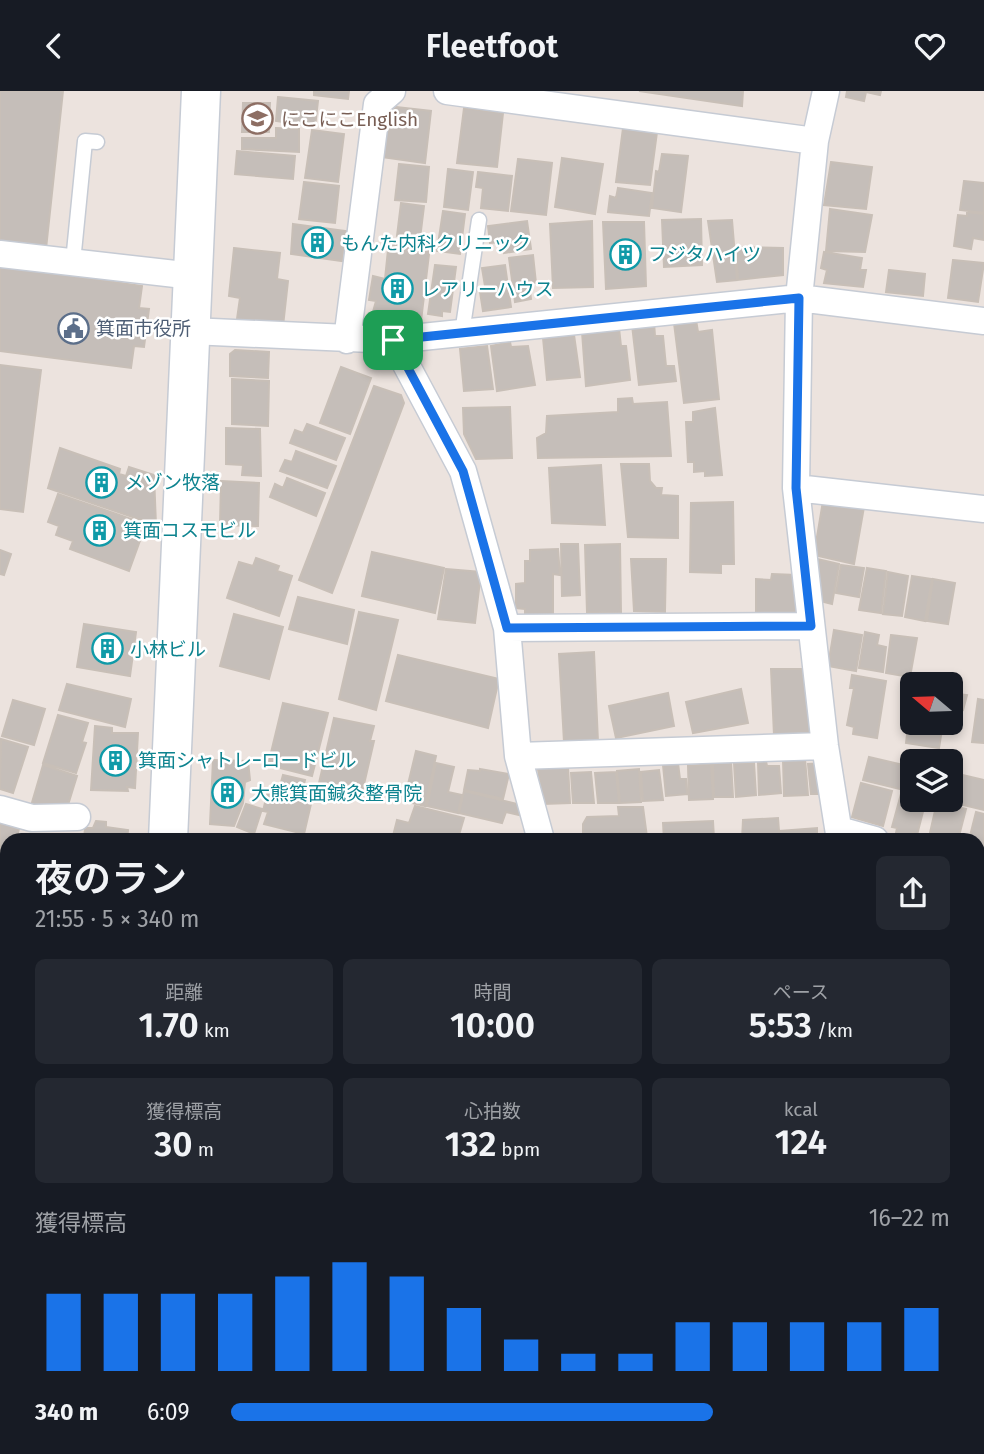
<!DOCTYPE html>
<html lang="ja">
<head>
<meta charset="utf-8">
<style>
	body { margin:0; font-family:"Fira Sans","Noto Sans JP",sans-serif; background:#242831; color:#f1f3f6; height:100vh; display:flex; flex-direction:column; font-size:26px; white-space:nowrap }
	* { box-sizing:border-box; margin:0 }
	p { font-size:23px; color:#9ea1a6 }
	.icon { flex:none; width:38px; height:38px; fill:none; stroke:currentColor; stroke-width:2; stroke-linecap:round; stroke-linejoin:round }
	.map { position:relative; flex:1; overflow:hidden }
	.side { position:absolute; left:0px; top:742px; width:985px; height:621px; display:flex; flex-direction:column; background:#171b24; border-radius:21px 21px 0 0; box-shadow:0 4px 10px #0003 }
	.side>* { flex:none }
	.needle { width:46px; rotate:289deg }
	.controls { position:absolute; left:900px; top:581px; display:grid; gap:14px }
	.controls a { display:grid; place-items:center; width:63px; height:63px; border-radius:10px; background:#171b24; box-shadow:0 4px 10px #0003; font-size:35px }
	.pin { position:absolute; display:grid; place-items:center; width:60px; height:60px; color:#fff; margin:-30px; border-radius:14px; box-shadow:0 4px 10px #0006 }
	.round { display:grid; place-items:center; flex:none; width:74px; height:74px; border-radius:10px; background:#242831 }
	.headline { display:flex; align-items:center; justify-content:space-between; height:119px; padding:0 35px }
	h1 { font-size:38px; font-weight:600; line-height:52px }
	.stats { display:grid; grid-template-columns:repeat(3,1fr); gap:10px; height:119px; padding:7px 35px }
	.stats div { display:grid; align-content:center; border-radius:10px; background:#242831; text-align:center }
	.stats b { font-size:35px; font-weight:600 }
	.stats small { font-size:19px; font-weight:400 }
	.stats p { font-size:19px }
	.chart { height:196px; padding:14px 35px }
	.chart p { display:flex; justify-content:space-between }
	.chart svg { width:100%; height:126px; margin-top:7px; stroke:#1a73e8; stroke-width:6 }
	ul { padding:0 35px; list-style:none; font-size:23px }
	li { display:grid; grid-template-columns:112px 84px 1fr; align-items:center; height:52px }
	li i { height:18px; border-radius:9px; background:#1a73e8 }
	header { display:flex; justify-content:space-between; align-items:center; height:91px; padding:0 35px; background:#171b24; font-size:32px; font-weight:600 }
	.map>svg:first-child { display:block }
	.building { fill:#c5beb9; stroke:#c8bfb7; stroke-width:2 }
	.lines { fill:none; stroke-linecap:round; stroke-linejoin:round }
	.lane-casing { stroke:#c6cbd4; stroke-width:17 }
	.street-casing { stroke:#c6cbd4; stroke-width:29 }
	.secondary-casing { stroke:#c6cbd4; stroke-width:41 }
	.lane { stroke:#fff; stroke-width:14 }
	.street { stroke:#fff; stroke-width:26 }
	.secondary { stroke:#fff; stroke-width:38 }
	.route-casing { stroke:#fff; stroke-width:14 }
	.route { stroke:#1a73e8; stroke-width:9 }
	.labels { text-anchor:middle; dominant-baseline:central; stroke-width:5; stroke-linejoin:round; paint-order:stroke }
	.education-label { font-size:19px; fill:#785e54; stroke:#fff; text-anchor:start }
	.culture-label { font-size:19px; fill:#0d838f; stroke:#fff; text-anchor:start }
	.service-label { font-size:19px; fill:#4e5e75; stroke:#fff; text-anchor:start }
</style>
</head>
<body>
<header><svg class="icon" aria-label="back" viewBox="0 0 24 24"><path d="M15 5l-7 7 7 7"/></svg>Fleetfoot<svg class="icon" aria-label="heart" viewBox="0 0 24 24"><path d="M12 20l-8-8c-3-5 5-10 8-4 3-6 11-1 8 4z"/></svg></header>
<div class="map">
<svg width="984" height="1363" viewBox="0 0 984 1363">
	<rect width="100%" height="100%" fill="#ece3de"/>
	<!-- building -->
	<path class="building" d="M0,0H63L46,158L0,152Z
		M314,0H349L348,8L314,4Z
		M639,0H743L742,15Z
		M847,0H881L880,4L866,1L864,10L846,6Z
		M278,6L318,10L315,36L276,30Z
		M243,12H270L269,41H242Z
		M387,15L431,20L425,72L381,66Z
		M464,17L503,22L497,76L457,72Z
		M276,37L299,38V61L242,58V47H276Z
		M623,37L657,41L650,94L616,91Z
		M312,39L344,43L338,91L305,87Z
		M237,60L295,65L293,88L235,83Z
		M662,63L688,65L681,121L652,117L656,80L659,81Z
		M562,67L603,73L595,123L555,116Z
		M518,68L552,72L546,124L511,120Z
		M831,71L872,76L866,118L824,114Z
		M399,73L429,76L426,111L395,109Z
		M448,78L473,81L468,119L444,116Z
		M478,81L512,85L508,120L481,117L483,97L476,96Z
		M964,90L984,92V122L960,119Z
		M304,91L339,95L335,132L299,128Z
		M618,97L652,102L649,125L608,121L610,105L616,107Z
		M401,112L424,115L420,148L397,145Z
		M830,118L872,124L865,161L826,160Z
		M443,120L465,123L460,163L437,160Z
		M967,121L984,123V149L973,147L971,158L954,155L958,124L967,125Z
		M701,128L702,174L664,176L662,129Z
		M732,129L737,189L717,191L708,130Z
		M527,130L531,158L504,162L502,151L490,152L488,135Z
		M592,130L593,196L553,197L550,133Z
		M603,131H644L646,195L606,198Z
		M293,133L346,140L342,170L291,163Z
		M389,149L430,155L421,230L406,228V233L371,228L376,210L369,209L373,185L385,188Z
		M736,156L783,157V184L738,189Z
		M234,157L280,162L277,188L288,190L283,235L237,228L240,207L229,205Z
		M824,161L862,167L860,179H866L863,196L824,192L827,179L821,177Z
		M533,164L536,192H529L531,208L515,211L509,167Z
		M953,169L984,172L978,211L948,207Z
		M0,174L142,195L139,217L149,218L144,256L134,255L131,277L0,260Z
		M435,174L456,176L450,221L442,220V225L428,223Z
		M505,174L511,216L483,220L480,201H486L482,177Z
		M889,179L925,183L923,205L886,201Z
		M696,229L698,241L712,239L719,308L684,312L674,232Z
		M654,231L655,245H663L666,275H674L676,290L639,294L632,234Z
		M619,237L621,255H626L630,289L586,295L582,241Z
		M574,244L580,286L547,289L543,247Z
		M510,251L511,256L528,255L535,294L497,300L491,255Z
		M487,255L493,298L464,300L460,258Z
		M235,259L269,261L268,287L230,285V263Z
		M0,274L41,279L23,421L0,418Z
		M341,276L371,287L350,343L320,332Z
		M232,288L269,290L268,335L232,333Z
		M374,295L401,304L404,312L332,502L299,489Z
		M632,307L633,313L667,311L671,365L538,367L537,347L546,342L547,325L618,321V308Z
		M510,316L512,367L476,368L464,343L463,317Z
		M715,317L722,384L705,385V380L694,381V371H688L686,331H693V321Z
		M307,333L345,347L336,369L290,352L295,339L303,342Z
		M226,337L260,338L261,385L242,384L243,374L226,373Z
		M60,357L120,378L119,383L126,385L129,376L154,384L156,434L48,397Z
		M296,360L336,375L327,397L280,380L285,369L292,371Z
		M621,373H649L650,390L656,397H662L661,404L678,405V447L628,446Z
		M601,374L605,434L552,432L549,377Z
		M287,387L325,402L316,425L270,406L275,393L283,397Z
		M221,390L259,392L258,435L220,434Z
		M58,403L146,433L129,480L70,458L73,450L56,444L59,435L48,431Z
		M823,410L864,416L854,473L814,464Z
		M733,411L734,473H721V482L690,481L691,412Z
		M561,453H578L580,504L562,505Z
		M620,453L621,522L587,521L585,454Z
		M558,458L560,484L553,483V524H525V518L516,517V493L525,492V470H530V459Z
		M0,459L11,463L4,484L0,483Z
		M372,461L444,477L435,522L362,505Z
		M256,467L279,475L277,480L292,485L279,525L227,507L239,471L253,475Z
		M813,467L839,473L832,513L816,509Z
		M631,468H666L665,521L634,520Z
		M841,474L864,477L859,506L836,502Z
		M867,477L886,480L881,522L859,519Z
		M446,478L481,481L475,532L438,528Z
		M888,481L908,485L902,525L883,523Z
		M772,483L796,484V523L756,521V488L771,489Z
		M912,485L932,488L925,530L905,526Z
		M933,488L955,492L948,533L927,530Z
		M298,506L354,519L347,553L289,538Z
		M359,521L398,529L376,619L339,608Z
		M234,523L283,536L269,588L220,575Z
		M84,533L136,541L130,585L77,576Z
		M834,539L862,544L856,580L828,575Z
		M865,541L879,544L877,554L886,556L883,581L859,577Z
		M891,544L917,547L910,586L886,582Z
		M594,561L598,651H564L559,563Z
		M398,564L499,588L488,637L386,610Z
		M771,578H809L810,644H774Z
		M852,584L886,590L877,647L853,643L854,636L847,634L854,597H850Z
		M67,593L131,608L125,636L59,619Z
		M741,598L748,632L693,642L686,611Z
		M668,602L674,635L616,647L609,615Z
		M950,602L967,604L963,619L950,616Z
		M912,603V632H943L939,657L906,652Z
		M978,608L984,609V652L972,651Z
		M13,609L45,618L34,654L2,645Z
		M283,612L328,622L312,685L268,674Z
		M58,624L88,632L82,651L86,652L76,682L43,672Z
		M334,627L374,635L370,650H374L362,702L319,692Z
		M95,635L112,637V642H138L135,697L127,696L128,700L91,699Z
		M1,648L28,656L13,702L0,698Z
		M416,660L436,665L425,715L404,710Z
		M869,666L912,676V701L863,689Z
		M805,668L808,704L784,705L783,669Z
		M213,669L248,670L250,689L245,691L243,712L234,735L210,733Z
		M766,670L767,675H779L781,702L759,704L758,671Z
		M731,671L733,706H714L713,673Z
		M436,672L454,676L448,701L462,704L458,722L427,715Z
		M678,672L680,688H686L687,703L666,705L663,674Z
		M734,672H754L756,704L736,706Z
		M826,672L830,703H811L808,673Z
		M711,673L713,708L689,709L688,675Z
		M43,674L77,685L68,714L31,715Z
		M568,676L570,712L543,713L538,678Z
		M480,678L509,683L503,708L464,699L468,679L480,680Z
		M639,678L641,711L620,712L617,680Z
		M659,679L663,709L643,710L641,681Z
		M591,681L594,712H573L571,682Z
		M616,681L619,712H598L595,682Z
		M954,682L984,689V719L947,710L950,709Z
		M283,684L305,689L303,697L314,700L304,743L264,733L268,721L263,720L268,699L278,702Z
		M861,692L892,700L883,735L852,726Z
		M464,700L521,714L519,724L506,721L502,732L459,722Z
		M901,703L912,705V709H926L917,744L913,742L912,747L896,742L897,737L892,736Z
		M937,711L966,718L958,749L929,746Z
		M246,713L262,718L254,743L237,736Z
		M415,715L464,727L459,744H451L450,749H392L397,729L409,732Z
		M618,716H643L647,746L583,749V733L587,726L619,725Z
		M976,721L984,723V760L978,759V749H969Z
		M778,727L779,740L817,737V749H742L743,729Z
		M0,729L20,734L16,749H7V793L0,792Z
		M96,730L106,731V736L128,739L127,749H84L85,737H93Z
		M713,730L714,748L735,749H664L663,732Z
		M978,795L984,796V841H979Z
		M0,810L7,812V860L0,859Z
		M979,847L984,849V904L978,902Z
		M0,944L7,946V988L0,987Z
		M982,979H984V1020L978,1019Z
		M978,1025L984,1026V1060L978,1059Z
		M0,1039L7,1040L3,1081H0Z
		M984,1066V1088L978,1089V1067Z
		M2,1086L7,1087V1127L0,1125Z
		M984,1092V1112L978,1113V1093Z
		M983,1116L984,1165L978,1167V1117Z
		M978,1272L984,1274V1302L978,1300Z
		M978,1333H984V1363H979Z
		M10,1356H45L44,1363H16L9,1361Z
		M48,1356H77L75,1363H47Z
		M289,1356H316L312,1363H285Z
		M374,1356H420L416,1363H370Z
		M445,1356H510L508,1363H444Z
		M528,1356H564L561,1363H525Z
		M609,1356H715L725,1358L720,1363H640Z
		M779,1356H797L799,1363L763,1361Z
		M807,1356H840L841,1363H808Z
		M851,1356H897L898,1363H845L852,1361Z
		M919,1356H955L956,1363H919Z"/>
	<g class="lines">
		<defs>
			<path id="lane" d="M73,171L85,50L97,51
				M462,242L479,129"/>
			<path id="street" d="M447,0L815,50
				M826,0L815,50L799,207L796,397L825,655L840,749
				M0,163L193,185
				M191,240L393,249L799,207L984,230
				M347,249L377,13L392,0
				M393,249L463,380L507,537L518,665L541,749
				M796,397L984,418
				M507,537L811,535
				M518,665L825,655
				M0,718L32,727L77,726
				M839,739L875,749
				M978,777L984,779
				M978,913L984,917
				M978,954L984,952
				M0,1026L7,1027
				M978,1179L984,1178
				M978,1312L984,1313
				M741,1356L743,1363
				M234,1363L238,1356
				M515,1363L518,1356"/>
			<path id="secondary" d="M168,749L201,0
				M124,1363L125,1356"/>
		</defs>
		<!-- lane casing -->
		<use href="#lane" class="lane-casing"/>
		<!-- street casing -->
		<use href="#street" class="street-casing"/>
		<!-- secondary casing -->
		<use href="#secondary" class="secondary-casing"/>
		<!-- lane -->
		<use href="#lane" class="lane"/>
		<!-- street -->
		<use href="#street" class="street"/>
		<!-- secondary -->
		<use href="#secondary" class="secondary"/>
	</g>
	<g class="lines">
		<defs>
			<path id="route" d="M799,207L796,397L811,535L507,537L463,380L393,249Z"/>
		</defs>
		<!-- route casing -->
		<use href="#route" class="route-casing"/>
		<!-- route -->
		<use href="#route" class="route"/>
	</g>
	<!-- icons -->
	<defs>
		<symbol id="school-ring" viewBox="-11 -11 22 22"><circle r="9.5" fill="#fff" stroke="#8d6e63" stroke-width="1.5"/><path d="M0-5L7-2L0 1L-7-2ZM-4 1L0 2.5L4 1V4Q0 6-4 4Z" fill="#8d6e63"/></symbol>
		<symbol id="building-ring" viewBox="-11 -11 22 22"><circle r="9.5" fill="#fff" stroke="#0f9aa8" stroke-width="1.5"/><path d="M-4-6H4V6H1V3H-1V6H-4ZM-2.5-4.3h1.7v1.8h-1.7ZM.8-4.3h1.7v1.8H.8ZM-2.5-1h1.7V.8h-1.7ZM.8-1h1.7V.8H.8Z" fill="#0f9aa8"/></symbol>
		<symbol id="civic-ring" viewBox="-11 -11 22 22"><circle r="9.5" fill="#fff" stroke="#5c6f8a" stroke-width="1.5"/><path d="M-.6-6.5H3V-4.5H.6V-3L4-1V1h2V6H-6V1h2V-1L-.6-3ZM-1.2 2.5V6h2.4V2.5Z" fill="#5c6f8a"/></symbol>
	</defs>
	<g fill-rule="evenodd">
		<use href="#school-ring" x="240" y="10" width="35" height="35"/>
		<use href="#building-ring" x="300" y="134" width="35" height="35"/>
		<use href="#building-ring" x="608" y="146" width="35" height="35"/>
		<use href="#building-ring" x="380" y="180" width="35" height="35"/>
		<use href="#civic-ring" x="56" y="220" width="35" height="35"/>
		<use href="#building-ring" x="84" y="374" width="35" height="35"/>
		<use href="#building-ring" x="82" y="422" width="35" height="35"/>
		<use href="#building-ring" x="90" y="540" width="35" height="35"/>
		<use href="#building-ring" x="98" y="652" width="35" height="35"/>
		<use href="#building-ring" x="210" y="684" width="35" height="35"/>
	</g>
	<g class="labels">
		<!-- education labels -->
		<g class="education-label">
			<text x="281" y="28">にこにこEnglish</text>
		</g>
		<!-- culture labels -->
		<g class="culture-label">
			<text x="341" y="152">もんた内科クリニック</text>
			<text x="648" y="163">フジタハイツ</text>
			<text x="421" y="198">レアリーハウス</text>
			<text x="125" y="391">メゾン牧落</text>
			<text x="123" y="439">箕面コスモビル</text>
			<text x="130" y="558">小林ビル</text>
			<text x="138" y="669">箕面シャトレｰロードビル</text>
			<text x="251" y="702">大熊箕面鍼灸整骨院</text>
		</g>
		<!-- service labels -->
		<g class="service-label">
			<text x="96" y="237">箕面市役所</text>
		</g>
	</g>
</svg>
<div class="controls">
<a><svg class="needle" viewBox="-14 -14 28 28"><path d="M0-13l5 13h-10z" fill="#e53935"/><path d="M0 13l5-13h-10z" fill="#9ea1a6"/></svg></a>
<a><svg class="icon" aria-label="layers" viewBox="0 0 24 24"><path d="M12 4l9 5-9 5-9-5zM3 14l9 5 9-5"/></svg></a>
</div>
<div class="pin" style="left:393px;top:249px;background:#1e9e55"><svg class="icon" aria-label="arrive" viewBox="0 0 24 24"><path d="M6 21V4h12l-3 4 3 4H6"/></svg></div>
<section class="side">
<div class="headline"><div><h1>夜のラン</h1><p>21:55 · 5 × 340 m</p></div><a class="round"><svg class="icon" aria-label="share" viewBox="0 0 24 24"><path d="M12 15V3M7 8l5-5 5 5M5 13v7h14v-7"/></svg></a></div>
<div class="stats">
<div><p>距離</p><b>1.70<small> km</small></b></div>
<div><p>時間</p><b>10:00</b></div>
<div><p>ペース</p><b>5:53<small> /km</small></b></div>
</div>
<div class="stats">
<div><p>獲得標高</p><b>30<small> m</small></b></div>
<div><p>心拍数</p><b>132<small> bpm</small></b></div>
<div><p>kcal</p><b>124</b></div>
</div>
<div class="chart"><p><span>獲得標高</span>16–22 m</p>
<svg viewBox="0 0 160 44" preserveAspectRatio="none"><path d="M5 44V17M15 44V17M25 44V17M35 44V17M45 44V11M55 44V6M65 44V11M75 44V22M85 44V33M95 44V38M105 44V38M115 44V27M125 44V27M135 44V27M145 44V27M155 44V22"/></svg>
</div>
<ul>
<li><b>340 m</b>6:09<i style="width:67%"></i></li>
</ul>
</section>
</div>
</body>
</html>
